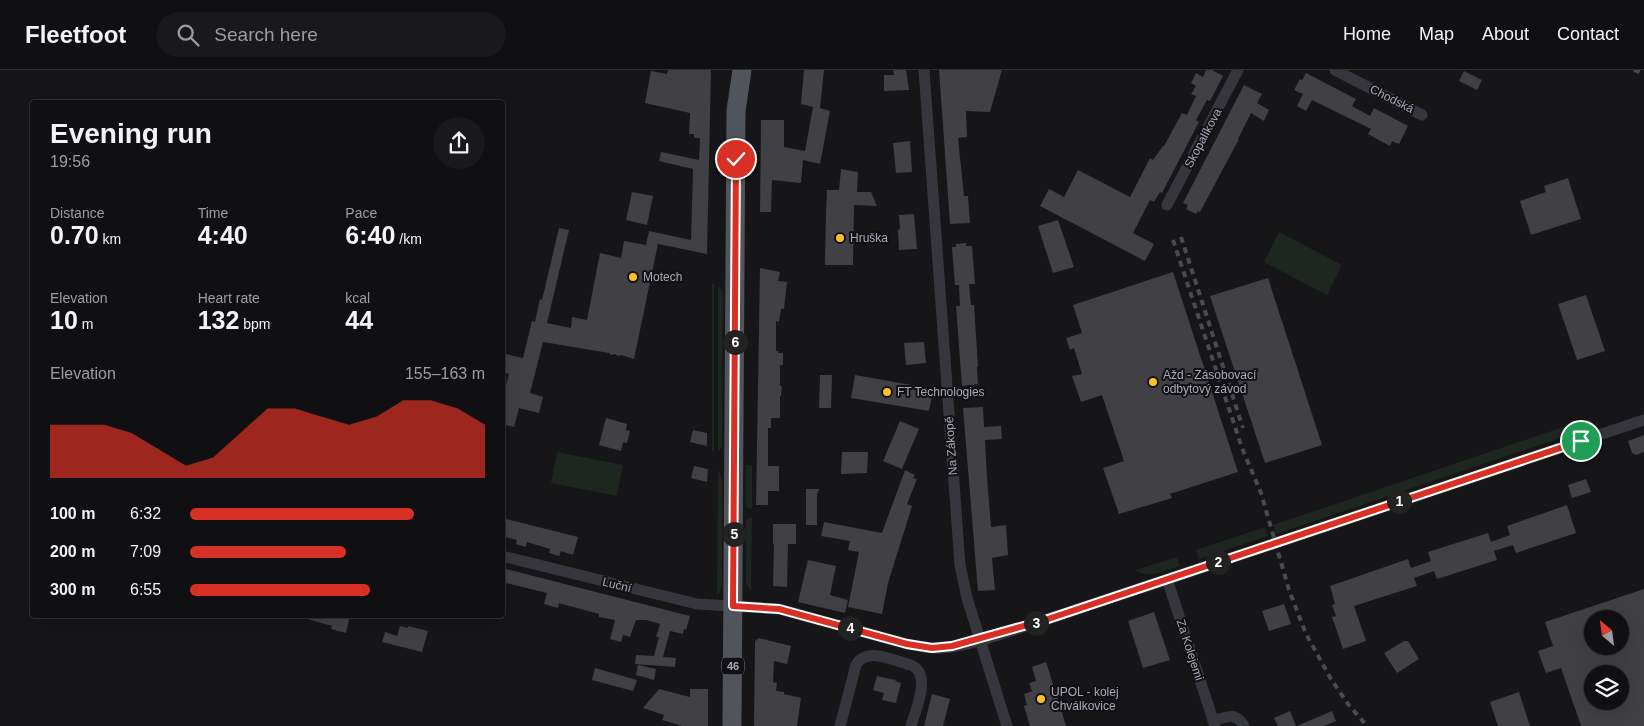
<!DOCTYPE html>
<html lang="en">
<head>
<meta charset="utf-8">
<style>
	body { margin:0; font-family:Helvetica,sans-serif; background:#19191b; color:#f1f3f6; height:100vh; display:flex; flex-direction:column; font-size:19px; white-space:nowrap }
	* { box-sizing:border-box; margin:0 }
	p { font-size:16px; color:#9c9d9f }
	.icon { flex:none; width:28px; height:28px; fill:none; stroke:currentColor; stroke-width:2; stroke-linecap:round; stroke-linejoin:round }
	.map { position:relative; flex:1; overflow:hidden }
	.drawer { position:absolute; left:30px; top:30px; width:475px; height:518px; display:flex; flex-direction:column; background:#101012; border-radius:5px; box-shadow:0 5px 20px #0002,0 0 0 1px #303032 }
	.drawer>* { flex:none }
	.needle { width:32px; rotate:331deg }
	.tools { position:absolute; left:1584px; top:540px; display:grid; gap:10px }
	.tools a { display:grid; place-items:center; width:45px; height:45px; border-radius:50%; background:#101012; box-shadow:0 5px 20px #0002,0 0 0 1px #303032; font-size:25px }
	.pin { position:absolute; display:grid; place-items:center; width:42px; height:42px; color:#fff; margin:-21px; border:2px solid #fff; border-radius:50%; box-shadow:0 1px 5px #0007 }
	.km { position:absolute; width:25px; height:25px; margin:-12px; border-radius:50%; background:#222; color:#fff; font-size:14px; line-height:25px; text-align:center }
	.round { display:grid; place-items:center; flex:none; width:52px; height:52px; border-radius:26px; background:#19191b }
	.headline { display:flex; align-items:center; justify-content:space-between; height:85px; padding:0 20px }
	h1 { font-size:28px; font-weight:700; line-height:38px }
	.figures { display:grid; grid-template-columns:repeat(3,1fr); gap:8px; height:85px; padding:5px 20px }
	.figures div { display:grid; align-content:center }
	.figures b { font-size:25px; font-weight:700 }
	.figures small { font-size:14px; font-weight:400 }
	.figures p { font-size:14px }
	.chart { height:140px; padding:10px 20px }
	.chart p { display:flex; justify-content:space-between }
	.chart svg { width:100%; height:90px; margin-top:5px; fill:#d93025; opacity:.7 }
	ul { padding:0 20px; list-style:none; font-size:16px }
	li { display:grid; grid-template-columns:80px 60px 1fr; align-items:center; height:38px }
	li i { height:12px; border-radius:6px; background:#d93025 }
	header { display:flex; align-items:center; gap:30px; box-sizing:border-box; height:70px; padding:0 25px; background:#101012; border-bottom:1px solid #303032 }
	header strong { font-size:24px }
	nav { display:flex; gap:28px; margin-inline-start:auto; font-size:18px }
	.search { width:350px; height:45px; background:#19191b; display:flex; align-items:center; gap:12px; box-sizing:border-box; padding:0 18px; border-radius:28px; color:#9c9d9f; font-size:19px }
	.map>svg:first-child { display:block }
	.green { fill:#1d261f }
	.building { fill:#404045; fill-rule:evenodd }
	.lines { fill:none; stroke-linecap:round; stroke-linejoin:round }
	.street { stroke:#36373d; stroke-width:11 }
	.primary { stroke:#52545c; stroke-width:19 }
	.rail { stroke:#494b52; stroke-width:4; stroke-dasharray:6 5; stroke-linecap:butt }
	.route-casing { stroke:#fff; stroke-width:10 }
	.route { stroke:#d93025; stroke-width:6 }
	.poi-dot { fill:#fdc128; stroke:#111013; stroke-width:2 }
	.labels { text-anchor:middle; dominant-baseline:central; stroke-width:4; stroke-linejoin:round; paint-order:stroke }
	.shield { fill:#111013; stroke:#7a7c86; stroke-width:1 }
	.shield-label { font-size:11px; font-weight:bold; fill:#a7abb8 }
	.street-label { font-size:12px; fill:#a7abb8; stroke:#111013 }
	.poi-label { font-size:12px; fill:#a7abb8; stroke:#111013; text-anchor:start }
</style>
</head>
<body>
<header>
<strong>Fleetfoot</strong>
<div class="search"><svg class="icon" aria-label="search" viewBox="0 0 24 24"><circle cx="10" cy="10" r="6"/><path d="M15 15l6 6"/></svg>Search here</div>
<nav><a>Home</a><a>Map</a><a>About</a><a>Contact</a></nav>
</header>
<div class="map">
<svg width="1644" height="656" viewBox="0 0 1644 656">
	<rect width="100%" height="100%" fill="#161518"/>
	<!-- green -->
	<path class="green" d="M1279,162L1342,195L1327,225L1264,192Z
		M712,214H714V381H712Z
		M718,216L721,219L723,223L722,377L718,381Z
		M1590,348L1593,357L1276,464L1273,455Z
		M557,382L623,395L617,426L551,413Z
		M746,395H752V439L747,438L746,434Z
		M718,399L721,405L722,414V512L721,520L717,526Z
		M748,448H752L751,521L746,514V451Z
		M1265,457L1268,466L1199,489L1196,480Z
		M1177,487L1180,496C1165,500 1149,510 1135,500Z"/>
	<!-- building -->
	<path class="building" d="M668,0H711L707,184L658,174L634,289L621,285L618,286L615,284L611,285L609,283L543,272L530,323L543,327L539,343L519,338L514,357L502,354V330L509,304L502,302V283L523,288L532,251L535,252L540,229L542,230L559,158L569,160L547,253L571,258L572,247L587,250L600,183L621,188L624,171L646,175L649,161L691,170L693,99L659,91L661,82L699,90L700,68H694V64H689L690,43L645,33L651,1L667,4Z
		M804,0H824L820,38L830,41L820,94L803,90L801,113L772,110L771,142H760L761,50H784V77L805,81L813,37L801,34Z
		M893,0H906L909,20L884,21V5H894Z
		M939,0H1002L990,42L966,41L967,67L958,68L964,126H968L970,153L950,154Z
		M1206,0H1212L1223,6L1210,31L1207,30L1196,50L1199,52L1162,123L1160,122L1154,132L1150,130L1133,163L1154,174L1145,191L1040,136L1049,119L1064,127L1078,100L1130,127L1150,88L1153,90L1163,76H1164L1182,43L1187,45L1196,26L1191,24L1196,16L1191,13L1196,3L1203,7Z
		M1464,1L1482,10L1477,20L1459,11Z
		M1306,3L1356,29L1352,36L1370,46L1374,38L1408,56L1399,74L1392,71L1390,76L1368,64L1371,59L1312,30L1306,41L1297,36L1303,24L1294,20L1300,9L1302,10Z
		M1244,15L1262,24L1257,33L1269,40L1264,51L1251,43L1238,69H1239L1200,142L1198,141L1196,144L1186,139L1188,135L1183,133Z
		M910,71L912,102L896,103L893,73Z
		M841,99L858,102L857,122H871L877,136L854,135L853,195H825L826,142L827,120H839Z
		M1568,108L1581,149L1531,165L1520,131L1546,122L1544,116Z
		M632,122L653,126L647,155L626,150Z
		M914,144L917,179L899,180L898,160L900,159L899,145Z
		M1058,150L1074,197L1053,203L1038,156Z
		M966,173V176H972L975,214H969L971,235H974L978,296L977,297L978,314L962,316L956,236H960L959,215H955L952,177H956V174Z
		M760,198L780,202L778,211L787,212L784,239H781L779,252L776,251V281H778V283H783V295H780V316H782L781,326H780V348H771V358H768V396H779V421H768V435H756Z
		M1173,202L1238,402L1170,424L1172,428L1119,444L1103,398L1124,391L1102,325L1081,332L1072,306L1082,304L1074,278L1070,280L1066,268L1082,263L1073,235Z
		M1268,208L1322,375L1265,393L1210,226Z
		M1586,225L1605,281L1577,290L1558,234Z
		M924,272L926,293L906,295L904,273Z
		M820,305H832L831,338H819Z
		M855,305L923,317L921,324L932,326L929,341L851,328Z
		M983,337L984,357L1001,356L1002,369L985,370L987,407L991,457L1006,455L1008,485L992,488L995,520L978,521L963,338Z
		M606,348L627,354L626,360L630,361L627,373L623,372L621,381L599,375Z
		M900,351L919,359L902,399L883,391Z
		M693,360L707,363V376L690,372Z
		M1644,365V382L1636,385L1632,383L1628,371Z
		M842,382H868L867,403L841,404Z
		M694,396L708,399L707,412L691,408Z
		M905,400L915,405L913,408L917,409L907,434L912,436L888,513L882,544L848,537L859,482L848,480L850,471L821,466L824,452L882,463Z
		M1586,409L1591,422L1572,428L1568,415Z
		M806,419H819L817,425V455H806Z
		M1567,435L1576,463L1516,483L1513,475L1494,481L1497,490L1437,509L1434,501L1414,508L1417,516L1354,536L1366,571L1343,579L1332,547L1336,546L1332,535L1335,534L1330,516L1408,489L1411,498L1431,491L1428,482L1488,463L1491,472L1510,465L1507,456Z
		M502,448L578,467L573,485L561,481L559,486L549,483L550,479L527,472L526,477L516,474L517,470L502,466Z
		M773,454H796V474H788L787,517L773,516L774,474H773Z
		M808,490L836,496L830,525L848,530L845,543L798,532Z
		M502,498L690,546L686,560L684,559L683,564L670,561L663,587L676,588L675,597L635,594L636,585L654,586L659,567H656L660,554L646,550H636L630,567L623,565L621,572L610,569L615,550L599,547V544L559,533L558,538L544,534L547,523L502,512Z
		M1644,519V656H1581L1561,598L1546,603L1538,581L1553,576L1545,552ZM1592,549H1620V576H1592ZM1592,604H1620V631H1592Z
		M1284,534L1291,554L1269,561L1262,541Z
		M1154,542L1170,590L1143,598L1128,551Z
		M305,545H350L346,563L331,559L332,556L304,548Z
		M400,556L408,558V556L428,561L422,582L382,572L385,562L397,566Z
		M759,568L791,576L787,594L774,591L773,612L777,613L776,621L784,622V624L801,628L797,656H754L755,571Z
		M1404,571H1408L1419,589L1397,603L1384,583Z
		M1046,592L1066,656H1030L1024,636L1027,635L1024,624L1032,621L1029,613L1036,611L1032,597Z
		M638,595L656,599L654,610L636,605Z
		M595,598L637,610L633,621L592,610Z
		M877,606L896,610L895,611L901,613L896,633L882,630L884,623L873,620Z
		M659,619L690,627V619H708V656H682L662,650L664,645L643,638Z
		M1519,622L1530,656H1498L1490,632Z
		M932,624L950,629L943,656H924Z
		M1290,641L1296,656H1278L1274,648Z
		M1332,641L1336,651L1324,656H1297Z"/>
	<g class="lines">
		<!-- street -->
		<path class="street" d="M924,0L960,495L967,528L1007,656
			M1335,0L1422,45
			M1167,135L1238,0
			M502,486L697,534L779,539L907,574C918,576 929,579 941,578C972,576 1015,559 1045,550L1644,350
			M1167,509L1215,656
			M1213,651C1227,647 1235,641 1244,656
			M840,656L856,595C867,576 895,591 911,595C932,604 916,639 911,656"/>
		<!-- primary -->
		<path class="primary" d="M732,656L736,41L742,0"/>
		<!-- rail -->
		<path class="rail" d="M1634,0L1642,3
			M1181,167L1243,358
			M1173,170L1242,378L1261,423L1289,520L1306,564L1331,609L1348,634L1367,656"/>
	</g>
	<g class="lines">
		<defs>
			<path id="route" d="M736,89L733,536L779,539L907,574L932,578L952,576L1045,550L1581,371"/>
		</defs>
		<!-- route casing -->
		<use href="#route" class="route-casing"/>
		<!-- route -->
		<use href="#route" class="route"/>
	</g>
	<!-- markers -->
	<g class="poi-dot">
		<circle cx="840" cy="168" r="5"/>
		<circle cx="633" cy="207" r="5"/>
		<circle cx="1153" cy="312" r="5"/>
		<circle cx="887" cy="322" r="5"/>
		<circle cx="1041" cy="629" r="5"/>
	</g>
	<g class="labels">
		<!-- shield labels -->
		<rect class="shield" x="722" y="587.5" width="22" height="17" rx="4"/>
		<g class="shield-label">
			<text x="733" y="596">46</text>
		</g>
		<!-- street labels -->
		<g class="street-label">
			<text transform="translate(1392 29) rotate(27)">Chodská</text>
			<text transform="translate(1203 68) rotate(-62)">Skopalíkova</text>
			<text transform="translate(951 376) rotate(-94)">Na Zákopě</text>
			<text transform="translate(617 515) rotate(14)">Luční</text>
			<text transform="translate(1190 580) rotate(72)">Za Kolejemi</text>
		</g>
		<!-- poi labels -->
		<g class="poi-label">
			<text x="850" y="168">Hruška</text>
			<text x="643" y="207">Motech</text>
			<text x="1163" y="305">Ažd - Zásobovací<tspan x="1163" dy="14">odbytový závod</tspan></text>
			<text x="897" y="322">FT Technologies</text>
			<text x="1051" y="622">UPOL - kolej<tspan x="1051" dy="14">Chválkovice</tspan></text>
		</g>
	</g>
</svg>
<div class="tools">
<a><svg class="needle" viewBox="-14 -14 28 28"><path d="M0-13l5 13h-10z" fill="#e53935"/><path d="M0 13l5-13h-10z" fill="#9c9d9f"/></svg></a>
<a><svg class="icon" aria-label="layers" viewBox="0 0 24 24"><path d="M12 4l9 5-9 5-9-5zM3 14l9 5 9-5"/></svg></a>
</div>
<div class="pin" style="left:1581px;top:371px;background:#1e9e55"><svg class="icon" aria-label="arrive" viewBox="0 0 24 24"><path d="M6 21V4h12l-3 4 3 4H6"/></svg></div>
<div class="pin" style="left:736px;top:89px;background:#d93025"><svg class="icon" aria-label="check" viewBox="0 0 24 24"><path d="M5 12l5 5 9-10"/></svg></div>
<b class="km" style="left:1399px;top:431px">1</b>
<b class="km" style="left:1218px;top:492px">2</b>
<b class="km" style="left:1036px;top:553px">3</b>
<b class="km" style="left:850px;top:558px">4</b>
<b class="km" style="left:734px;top:464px">5</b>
<b class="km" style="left:735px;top:272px">6</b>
<section class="drawer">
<div class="headline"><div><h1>Evening run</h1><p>19:56</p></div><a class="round"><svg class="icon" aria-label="share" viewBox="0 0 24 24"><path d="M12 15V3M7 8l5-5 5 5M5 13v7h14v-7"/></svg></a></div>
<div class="figures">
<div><p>Distance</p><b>0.70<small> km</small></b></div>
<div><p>Time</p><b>4:40</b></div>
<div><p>Pace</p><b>6:40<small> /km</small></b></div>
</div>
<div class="figures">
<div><p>Elevation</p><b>10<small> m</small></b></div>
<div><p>Heart rate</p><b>132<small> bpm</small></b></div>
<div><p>kcal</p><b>44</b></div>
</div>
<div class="chart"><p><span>Elevation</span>155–163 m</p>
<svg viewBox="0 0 160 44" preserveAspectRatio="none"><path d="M0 44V18L10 18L20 18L30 22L40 30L50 38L60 34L70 22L80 10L90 10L100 14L110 18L120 14L130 6L140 6L150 10L160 18V44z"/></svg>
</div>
<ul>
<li><b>100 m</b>6:32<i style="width:76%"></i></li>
<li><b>200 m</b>7:09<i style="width:53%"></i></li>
<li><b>300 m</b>6:55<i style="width:61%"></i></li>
</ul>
</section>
</div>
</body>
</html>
